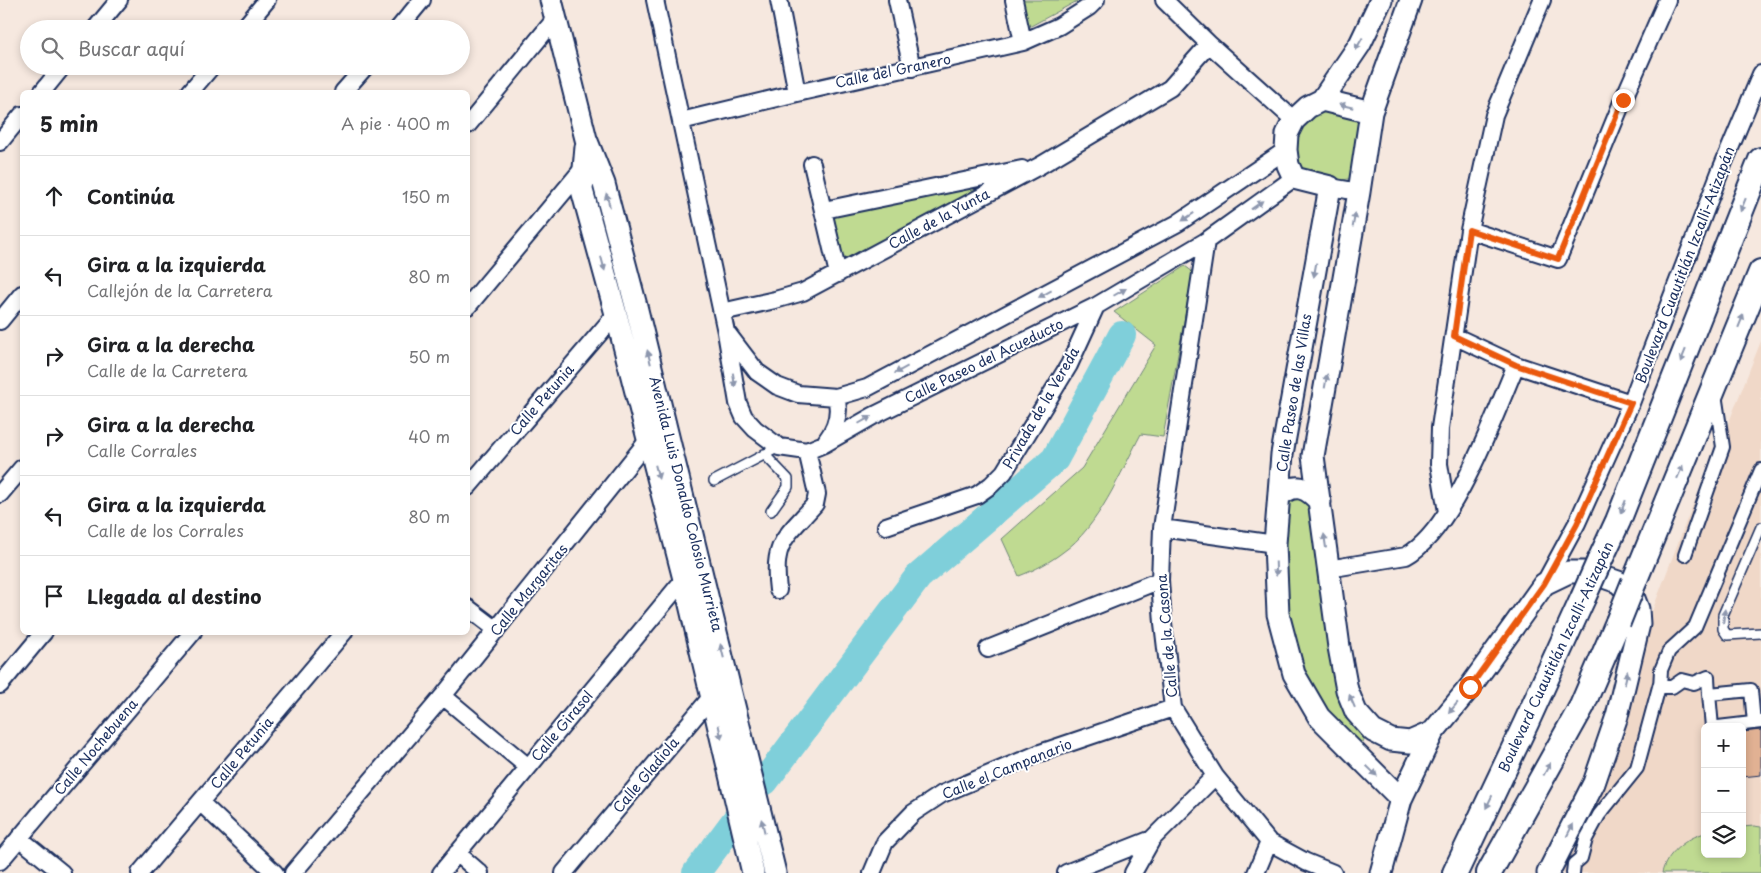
<!DOCTYPE html>
<html lang="es">
<head>
<meta charset="utf-8">
<style>
  body { margin:0; font-family:"Playpen Sans",sans-serif; background:#f2f2f2; color:#202124 }
  .controls { position:absolute; right:15px; bottom:15px; display:grid; overflow:hidden; border-radius:8px; box-shadow:0 2px 8px #0003 }
  .controls button { width:45px; height:45px; display:grid; place-items:center; padding:0; border:0; border-bottom:1px solid #e0e0e0; background:#fff; color:#202124; font:25px sans-serif }
  .stop { position:absolute; width:15px; height:15px; margin:-11px; border:4px solid #ea580c; border-radius:50%; background:#fff }
  .stop.end { background:#ea580c; border-color:#fff; box-shadow:0 1px 5px #0008 }
  .list { margin:0; padding:0; list-style:none }
  h2 { display:flex; justify-content:space-between; align-items:center; height:65px; margin:0; padding:0 20px; font-size:21px }
  h2 small { font-size:16px; font-weight:400; color:#757577 }
  .list li { display:grid; grid-template-columns:32px 1fr auto; gap:15px; align-items:center; box-sizing:border-box; height:80px; padding:0 20px; border-top:1px solid #e0e0e0 }
  .list b { display:block; font-size:19px; white-space:nowrap }
  .list p { margin:0; font-size:16px; white-space:nowrap; color:#757577 }
  .list em { font-size:16px; font-style:normal; color:#757577 }
  .icon { flex:none; width:28px; height:28px; fill:none; stroke:currentColor; stroke-width:2; stroke-linecap:round; stroke-linejoin:round }
  .map { position:relative; flex:none; width:1761px; height:873px; overflow:hidden }
  .search { position:absolute; background:#fff; box-shadow:0 2px 8px #0003; left:20px; top:20px; width:450px; height:55px; display:flex; align-items:center; gap:12px; box-sizing:border-box; padding:0 18px; border-radius:28px; color:#757577; font-size:19px }
  .panel { position:absolute; background:#fff; box-shadow:0 2px 8px #0003; left:20px; top:90px; width:450px; height:545px; border-radius:8px }
  .map>svg:first-child { display:block }
  .built { fill:#f0d8c8; fill-rule:evenodd }
  .green { fill:#bfda91; stroke:#6d8478 }
  .lines { fill:none; stroke-linecap:round; stroke-linejoin:round }
  .river { stroke:#7fcfda; stroke-width:28 }
  .building { fill:#e1b193; stroke:#1b2f5e }
  .service-casing { stroke:#1b2f5e; stroke-width:12 }
  .pedestrian-casing { stroke:#1b2f5e; stroke-width:16 }
  .minor-casing { stroke:#1b2f5e; stroke-width:20 }
  .tertiary-casing { stroke:#1b2f5e; stroke-width:25 }
  .secondary-casing { stroke:#1b2f5e; stroke-width:28 }
  .service { stroke:#fff; stroke-width:9 }
  .pedestrian { stroke:#fff; stroke-width:12 }
  .minor { stroke:#fff; stroke-width:16 }
  .tertiary { stroke:#fff; stroke-width:21 }
  .secondary { stroke:#fff; stroke-width:24 }
  .secondary-bridge-casing { stroke:#1b2f5e; stroke-width:28; stroke-linecap:butt }
  .secondary-bridge { stroke:#fff; stroke-width:24 }
  .oneway { fill:#8d97ae }
  .route { stroke:#ea580c; stroke-width:6 }
  .labels { text-anchor:middle; stroke-width:4; stroke-linejoin:round; paint-order:stroke }
  .street-label { font-size:14px; fill:#1b2f5e; stroke:#fff }
</style>
</head>
<body>
<div class="map">
<svg width="1761" height="873" viewBox="0 0 1761 873">
  <rect width="100%" height="100%" fill="#f6e8df"/>
  <filter id="ink" filterUnits="userSpaceOnUse"><feTurbulence type="fractalNoise" baseFrequency=".02" numOctaves="2"/><feDisplacementMap in="SourceGraphic" scale="10" xChannelSelector="R" yChannelSelector="G"/><feConvolveMatrix kernelMatrix="1 2 1 2 8 2 1 2 1" color-interpolation-filters="sRGB"/></filter>
  <g filter="url(#ink)">
    <path class="built" d="M1761,341V873H1553L1687,519L1727,427ZM1705,727H1742V854H1705Z"/>
    <path class="green" d="M1023,0H1079L1029,27Z
      M1320,107L1367,123L1359,175C1335,186 1321,179 1298,169L1297,132Z
      M1020,172L840,268L828,212Z
      M1185,266L1193,272L1163,437L1141,434C1121,472 1098,528 1063,552C1050,562 1035,570 1019,576L1002,539L1082,468L1156,345L1114,312Z
      M1286,498H1308L1340,685L1368,732L1364,741L1354,746L1298,673L1281,605Z
      M1754,826L1761,827V873H1662C1666,854 1686,838 1705,833V854H1742V827Z"/>
    <g class="lines">
      <path class="river" d="M765,781L918,577L1055,459L1122,335
        M696,873L746,806"/>
    </g>
    <path class="building" d="M1761,730V775L1742,777V732Z"/>
    <g class="lines">
      <g class="service-casing">
        <path id="service" d="M764,454L788,479V487L771,511
          M714,481L779,447
          M1761,527L1723,615V629L1727,635L1761,633"/>
      </g>
      <g class="pedestrian-casing">
        <path id="pedestrian" d="M1685,555L1723,447L1715,394
          M1709,694L1708,677L1694,683L1682,680L1672,687H1660L1661,670L1669,651L1695,627L1761,470
          M1712,727L1709,694L1751,690L1754,723
          M1718,727L1761,722
          M1573,873L1574,864L1581,858L1586,839L1599,815L1637,768L1660,683"/>
      </g>
      <g class="minor-casing">
        <path id="minor" d="M655,0L726,332L738,403L744,417L755,429L779,447L807,451L824,444L873,416L1096,306L1206,241L1294,178
          M779,0L797,93
          M897,0L912,68
          M1014,0L1023,42
          M1164,0L1209,44L1294,120
          M95,29L119,0
          M243,29L267,0
          M398,29L422,0
          M42,92L63,66
          M190,92L212,66
          M343,92L366,66
          M681,121L797,93L1023,42L1059,26L1089,7L1096,0
          M468,125L555,19
          M0,142L22,115
          M812,164L838,274
          M1330,187L1359,192
          M824,210L1022,169
          M1469,230L1558,259L1623,100L1667,0
          M1206,241L1162,528L1160,580L1163,623L1173,708L1215,776L1269,842L1306,862L1333,873
          M468,306L586,165
          M722,312L775,300L803,292L1041,165L1170,88L1209,44
          M0,321L22,294
          M728,334L757,372L777,386L798,394L836,397L867,388L1178,223L1286,150
          M1454,336L1516,365L1631,403
          M826,441C836,428 841,414 836,397
          M468,487L616,314
          M0,494L22,468
          M1447,512L1439,464L1440,428L1469,230L1494,115L1542,0
          M886,526L977,495L991,485L1004,472L1069,365L1096,306
          M1162,528L1275,544
          M1328,569L1406,556C1454,530 1494,416 1516,365
          M1544,584L1577,523L1631,403L1720,172L1761,74
          M778,590C772,542 785,538 815,504L817,494L807,451
          M468,608L497,630
          M988,649L1160,580
          M0,685L44,632
          M443,696L528,767
          M200,802L275,873
          M19,838L62,873
          M457,853L480,873
          M0,861L193,632
          M140,873L344,632
          M293,873L443,696L653,434
          M441,873L684,579
          M564,873L717,690
          M872,873L885,842L913,813L942,794L1040,753L1173,708
          M1066,873L1152,839
          M1133,873L1152,839L1215,776
          M1256,873L1269,842"/>
      </g>
      <g class="tertiary-casing">
        <path id="tertiary" d="M551,0L586,139L604,184L636,306L775,873
          M1381,0L1360,44L1322,100L1308,107L1294,120L1287,134L1286,150L1288,165L1294,178L1330,187L1282,454L1275,544L1278,614L1294,674L1319,717L1401,799
          M1411,0L1371,112L1359,192L1313,456L1339,647L1347,690L1356,712L1373,731L1391,740L1410,742L1433,732
          M1322,100L1371,112
          M586,147L582,190L616,314L684,579L753,873
          M1279,496C1295,482 1307,487 1320,502
          M1381,873L1401,799L1433,732L1470,687L1544,584L1569,572H1589L1618,582L1633,596L1638,609L1639,624L1617,716L1594,783L1548,873"/>
      </g>
      <g class="secondary-casing">
        <path id="secondary" d="M1599,562L1618,521L1761,160
          M1634,582L1761,272
          M1455,873L1526,723L1583,598
          M1489,873L1582,706L1618,622"/>
      </g>
      <use href="#service" class="service"/>
      <use href="#pedestrian" class="pedestrian"/>
      <use href="#minor" class="minor"/>
      <use href="#tertiary" class="tertiary"/>
      <use href="#secondary" class="secondary"/>
      <g class="secondary-bridge-casing">
        <path id="secondary-bridge" d="M1583,598L1599,562
          M1618,622L1634,582"/>
      </g>
      <use href="#secondary-bridge" class="secondary-bridge"/>
    </g>
    <defs><path id="oneway-solid" d="M-6-.8H1V-3.2L6.5 0L1 3.2V.8H-6Z" transform="scale(1.25)"/></defs>
    <g class="oneway">
      <use href="#oneway-solid" transform="translate(1359 44) rotate(119)"/>
      <use href="#oneway-solid" transform="translate(1346 106) rotate(-166)"/>
      <use href="#oneway-solid" transform="translate(608 200) rotate(-105)"/>
      <use href="#oneway-solid" transform="translate(1257 205) rotate(-36)"/>
      <use href="#oneway-solid" transform="translate(1743 205) rotate(112)"/>
      <use href="#oneway-solid" transform="translate(1188 217) rotate(146)"/>
      <use href="#oneway-solid" transform="translate(1354 220) rotate(-80)"/>
      <use href="#oneway-solid" transform="translate(603 264) rotate(75)"/>
      <use href="#oneway-solid" transform="translate(1315 270) rotate(100)"/>
      <use href="#oneway-solid" transform="translate(1120 292) rotate(-30)"/>
      <use href="#oneway-solid" transform="translate(1045 294) rotate(152)"/>
      <use href="#oneway-solid" transform="translate(1741 321) rotate(-68)"/>
      <use href="#oneway-solid" transform="translate(1683 356) rotate(112)"/>
      <use href="#oneway-solid" transform="translate(649 357) rotate(-104)"/>
      <use href="#oneway-solid" transform="translate(901 370) rotate(152)"/>
      <use href="#oneway-solid" transform="translate(734 380) rotate(81)"/>
      <use href="#oneway-solid" transform="translate(1326 381) rotate(-80)"/>
      <use href="#oneway-solid" transform="translate(865 420) rotate(-30)"/>
      <use href="#oneway-solid" transform="translate(657 472) rotate(76)"/>
      <use href="#oneway-solid" transform="translate(1680 472) rotate(-67)"/>
      <use href="#oneway-solid" transform="translate(1623 507) rotate(112)"/>
      <use href="#oneway-solid" transform="translate(1325 541) rotate(-98)"/>
      <use href="#oneway-solid" transform="translate(1276 569) rotate(88)"/>
      <use href="#oneway-solid" transform="translate(1724 616) rotate(-83)"/>
      <use href="#oneway-solid" transform="translate(722 651) rotate(-104)"/>
      <use href="#oneway-solid" transform="translate(1626 678) rotate(-77)"/>
      <use href="#oneway-solid" transform="translate(1352 701) rotate(-113)"/>
      <use href="#oneway-solid" transform="translate(1453 708) rotate(130)"/>
      <use href="#oneway-solid" transform="translate(720 732) rotate(78)"/>
      <use href="#oneway-solid" transform="translate(1547 769) rotate(-61)"/>
      <use href="#oneway-solid" transform="translate(1372 771) rotate(44)"/>
      <use href="#oneway-solid" transform="translate(1489 802) rotate(116)"/>
      <use href="#oneway-solid" transform="translate(763 826) rotate(-104)"/>
      <use href="#oneway-solid" transform="translate(1570 830) rotate(-63)"/>
    </g>
  </g>
  <g class="lines" filter="url(#ink)">
    <path class="route" d="M1470,687L1544,584L1577,524L1631,403L1516,365L1454,336L1469,230L1558,259L1623,100"/>
  </g>
  <g class="labels">
    <g class="street-label">
      <text transform="translate(893 71) rotate(-12)" y="5">Calle del Granero</text>
      <text transform="translate(939 219) rotate(-28)" y="5">Calle de la Yunta</text>
      <text transform="translate(1685 265) rotate(-69)" y="5">Boulevard Cuautitlán Izcalli-Atizapán</text>
      <text transform="translate(984 361) rotate(-26)" y="5">Calle Paseo del Acueducto</text>
      <text transform="translate(1294 393) rotate(-81)" y="5">Calle Paseo de las Villas</text>
      <text transform="translate(542 400) rotate(-49)" y="5">Calle Petunia</text>
      <text transform="translate(1041 408) rotate(-60)" y="5">Privada de la Vereda</text>
      <text transform="translate(686 504) rotate(76)" y="5">Avenida Luis Donaldo Colosio Murrieta</text>
      <text transform="translate(529 590) rotate(-51)" y="5">Calle Margaritas</text>
      <text transform="translate(1167 636) rotate(-95)" y="5">Calle de la Casona</text>
      <text transform="translate(1556 657) rotate(-65)" y="5">Boulevard Cuautitlán Izcalli-Atizapán</text>
      <text transform="translate(562 726) rotate(-50)" y="5">Calle Girasol</text>
      <text transform="translate(96 747) rotate(-50)" y="5">Calle Nochebuena</text>
      <text transform="translate(242 753) rotate(-50)" y="5">Calle Petunia</text>
      <text transform="translate(1007 769) rotate(-22)" y="5">Calle el Campanario</text>
      <text transform="translate(646 775) rotate(-50)" y="5">Calle Gladiola</text>
    </g>
  </g>
</svg>
<div class="controls">
<button>+</button>
<button>−</button>
<button><svg class="icon" aria-label="layers" viewBox="0 0 24 24"><path d="M12 4l9 5-9 5-9-5zM3 14l9 5 9-5"/></svg></button>
</div>
<div class="stop" style="left:1470px;top:687px"></div>
<div class="stop end" style="left:1623px;top:100px"></div>
<div class="search"><svg class="icon" aria-label="search" viewBox="0 0 24 24"><circle cx="10" cy="10" r="6"/><path d="M15 15l6 6"/></svg>Buscar aquí</div>
<section class="panel">
<h2>5 min<small>A pie · 400 m</small></h2>
<ul class="list">
<li><svg class="icon" aria-label="ahead" viewBox="0 0 24 24"><path d="M12 20V5M6 11l6-6 6 6"/></svg><div><b>Continúa</b></div><em>150 m</em></li>
<li><svg class="icon" aria-label="left" viewBox="0 0 24 24"><path d="M17 20v-9H6M10 6l-5 5 5 5"/></svg><div><b>Gira a la izquierda</b><p>Callejón de la Carretera</p></div><em>80 m</em></li>
<li><svg class="icon" aria-label="right" viewBox="0 0 24 24"><path d="M7 20v-9h11M14 6l5 5-5 5"/></svg><div><b>Gira a la derecha</b><p>Calle de la Carretera</p></div><em>50 m</em></li>
<li><svg class="icon" aria-label="right" viewBox="0 0 24 24"><path d="M7 20v-9h11M14 6l5 5-5 5"/></svg><div><b>Gira a la derecha</b><p>Calle Corrales</p></div><em>40 m</em></li>
<li><svg class="icon" aria-label="left" viewBox="0 0 24 24"><path d="M17 20v-9H6M10 6l-5 5 5 5"/></svg><div><b>Gira a la izquierda</b><p>Calle de los Corrales</p></div><em>80 m</em></li>
<li><svg class="icon" aria-label="arrive" viewBox="0 0 24 24"><path d="M6 21V4h12l-3 4 3 4H6"/></svg><div><b>Llegada al destino</b></div></li>
</ul>
</section>
</div>
</body>
</html>
